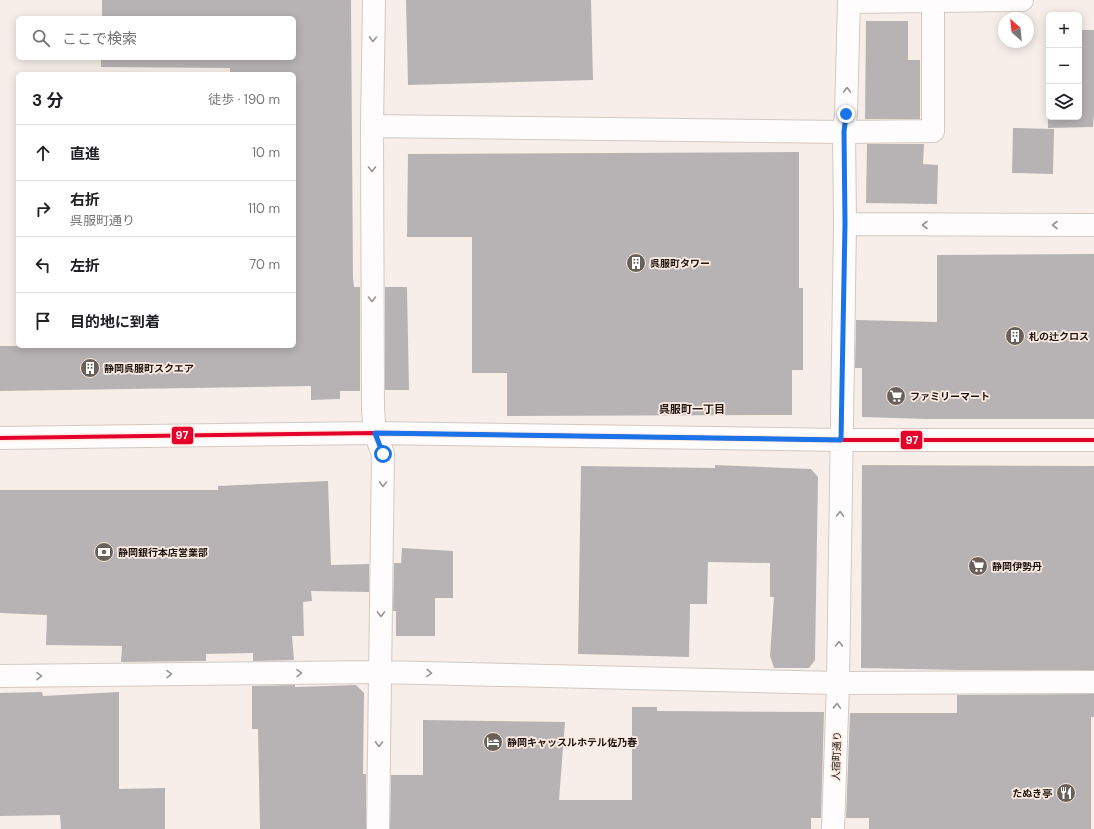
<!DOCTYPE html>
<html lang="ja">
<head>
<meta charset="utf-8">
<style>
  body { margin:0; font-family:"DM Sans","Noto Sans JP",sans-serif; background:#f2f2f2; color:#202124 }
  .controls { position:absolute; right:12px; top:12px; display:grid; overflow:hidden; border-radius:6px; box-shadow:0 2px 10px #0003 }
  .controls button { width:36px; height:36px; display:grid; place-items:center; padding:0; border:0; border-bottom:1px solid #e0e0e0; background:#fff; color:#202124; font:20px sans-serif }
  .compass { position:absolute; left:998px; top:12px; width:36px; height:36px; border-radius:50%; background:#fff; box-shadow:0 2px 10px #0003; rotate:333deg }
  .stop { position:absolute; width:12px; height:12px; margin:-9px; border:3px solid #1a73e8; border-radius:50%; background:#fff }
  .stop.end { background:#1a73e8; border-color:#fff; box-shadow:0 1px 4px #0008 }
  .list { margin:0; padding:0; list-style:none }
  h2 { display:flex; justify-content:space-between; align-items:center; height:52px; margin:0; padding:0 16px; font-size:17px }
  h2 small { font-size:13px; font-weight:400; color:#757577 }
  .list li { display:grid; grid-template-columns:26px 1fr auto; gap:12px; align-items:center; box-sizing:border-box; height:56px; padding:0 16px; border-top:1px solid #e0e0e0 }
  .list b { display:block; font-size:15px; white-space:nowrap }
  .list p { margin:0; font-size:13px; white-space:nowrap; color:#757577 }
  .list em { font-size:13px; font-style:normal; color:#757577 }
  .icon { flex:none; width:22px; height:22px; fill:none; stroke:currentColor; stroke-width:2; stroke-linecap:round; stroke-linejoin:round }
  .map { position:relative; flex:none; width:1094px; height:829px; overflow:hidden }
  .search { position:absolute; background:#fff; box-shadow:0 2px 10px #0003; left:16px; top:16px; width:280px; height:44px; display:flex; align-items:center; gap:10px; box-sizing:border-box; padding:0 14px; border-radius:6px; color:#757577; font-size:15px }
  .panel { position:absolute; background:#fff; box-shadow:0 2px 10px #0003; left:16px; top:72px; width:280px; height:276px; border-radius:6px }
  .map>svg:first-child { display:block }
  .building { fill:#b7b3b5 }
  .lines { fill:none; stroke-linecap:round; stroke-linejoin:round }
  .minor-casing { stroke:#d2c9c4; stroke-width:24 }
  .minor { stroke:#fefcfc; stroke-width:22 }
  .bus-1-casing { stroke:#fdece3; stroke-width:7 }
  .bus-1 { stroke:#e4002b; stroke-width:4 }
  .oneway { stroke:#999491 }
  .route { stroke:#1a73e8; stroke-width:5 }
  .labels { text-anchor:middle; stroke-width:3.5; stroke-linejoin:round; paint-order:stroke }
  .poi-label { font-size:10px; font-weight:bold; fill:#1d140f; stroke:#fdece3; text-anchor:start }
  .street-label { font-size:10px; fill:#1d140f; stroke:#fdece3 }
  .neighbourhood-label { font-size:11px; font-weight:bold; fill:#1d140f; stroke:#fdece3 }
  .line-badge { stroke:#fdece3; stroke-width:1.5 }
  .badge-label { font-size:11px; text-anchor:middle; font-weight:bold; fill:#fff }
</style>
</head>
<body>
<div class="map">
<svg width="1094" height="829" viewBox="0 0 1094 829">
  <rect width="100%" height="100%" fill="#f7eee9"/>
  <path class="building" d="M102,0H351L353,278L354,287H360V391H340V399L311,400V386L0,391V346H294V74H230V68L101,67V58H294V18H102Z
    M406,0H591L593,80L408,85Z
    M866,21H908V60H920V119H865Z
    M1047,30H1049V117H1079V30H1094V114L1093,127L1048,128Z
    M1013,128L1054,129L1053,174L1012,173Z
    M867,144H924L923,164L938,165L937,204L866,203Z
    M799,152V288H803V370H792V415L507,416V373H472V237H407L408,154Z
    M1094,254V419H926L862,417V368H855L856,320L937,322V255Z
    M385,287H407L409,390H385Z
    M715,465L811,469L818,477L815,660L809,668H774L770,656L774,597H770V563L708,562L707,604H690L689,657L578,654L581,466L715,468Z
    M862,465L1094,466V670H958L861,668Z
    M328,481L331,565L369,564V592L311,591L312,601L303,602L304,636H292L294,660L253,661V653L206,654V661L121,662L122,646L46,645L47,615L0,613V490H218V486Z
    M402,548L453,551V598H435V636H396V611H393L394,563H401Z
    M295,685V687L356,685L364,693L363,774H366V829H260L258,729H252V686Z
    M42,692L43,696L119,692V789L165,788V829H61L60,815L0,816V693Z
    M1094,694V717H1091V829H869V818H846L850,713H957V695Z
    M632,707H657V711L824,712L821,818H811V829H390L391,775H423V720L565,722L559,800H632Z"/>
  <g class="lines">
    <g class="minor-casing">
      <path id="minor" d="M374,0L372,126L373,409L375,433L383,454L378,829
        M849,2L1022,0
        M372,126L844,132L933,131V1
        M845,224L1094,225
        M0,438L375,433L841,440H1094
        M0,676L380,672L838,683L1094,682
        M833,829L838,683L845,224L844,132L846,114L849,0"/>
    </g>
    <use href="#minor" class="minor"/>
    <g class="bus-1-casing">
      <path id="bus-1" d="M0,438L375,433L841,440H1094"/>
    </g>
    <use href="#bus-1" class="bus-1"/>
  </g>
  <defs><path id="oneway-chevron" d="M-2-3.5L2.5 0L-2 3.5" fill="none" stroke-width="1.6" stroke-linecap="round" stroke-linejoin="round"/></defs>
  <g class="oneway">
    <use href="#oneway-chevron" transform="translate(373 39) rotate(91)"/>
    <use href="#oneway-chevron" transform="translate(847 90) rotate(-89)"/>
    <use href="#oneway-chevron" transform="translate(372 169) rotate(90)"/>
    <use href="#oneway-chevron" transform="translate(925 225) rotate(-180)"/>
    <use href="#oneway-chevron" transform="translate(1055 225) rotate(-180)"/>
    <use href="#oneway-chevron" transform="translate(372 299) rotate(90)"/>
    <use href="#oneway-chevron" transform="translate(383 484) rotate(91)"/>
    <use href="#oneway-chevron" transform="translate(840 514) rotate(-89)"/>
    <use href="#oneway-chevron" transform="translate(381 614) rotate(91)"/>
    <use href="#oneway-chevron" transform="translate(839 644) rotate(-89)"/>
    <use href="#oneway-chevron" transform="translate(299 673) rotate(-1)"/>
    <use href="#oneway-chevron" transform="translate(429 673) rotate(1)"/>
    <use href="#oneway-chevron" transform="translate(169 674) rotate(-1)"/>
    <use href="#oneway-chevron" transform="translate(39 676) rotate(-1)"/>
    <use href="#oneway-chevron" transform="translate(837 706) rotate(-88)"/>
    <use href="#oneway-chevron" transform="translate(379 744) rotate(91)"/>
  </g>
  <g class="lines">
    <path class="route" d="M383,454L375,433L841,440L845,224L844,132L846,114"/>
  </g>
  <defs>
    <g id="building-disc" transform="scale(1)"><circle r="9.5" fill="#69605b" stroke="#fdece3"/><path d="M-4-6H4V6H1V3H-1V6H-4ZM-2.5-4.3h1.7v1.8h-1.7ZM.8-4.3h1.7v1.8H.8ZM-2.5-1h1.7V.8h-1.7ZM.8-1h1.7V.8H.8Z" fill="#fff"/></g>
    <g id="supermarket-disc" transform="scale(1)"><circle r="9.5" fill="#69605b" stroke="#fdece3"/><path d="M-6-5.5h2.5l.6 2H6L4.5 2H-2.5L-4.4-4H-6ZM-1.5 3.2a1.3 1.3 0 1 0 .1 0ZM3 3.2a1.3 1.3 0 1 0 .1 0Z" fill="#fff"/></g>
    <g id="bank-disc" transform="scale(1)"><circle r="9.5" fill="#69605b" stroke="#fdece3"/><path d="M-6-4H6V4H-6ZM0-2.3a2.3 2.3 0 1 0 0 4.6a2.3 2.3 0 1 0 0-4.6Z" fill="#fff"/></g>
    <g id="hotel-disc" transform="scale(1)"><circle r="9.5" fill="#69605b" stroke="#fdece3"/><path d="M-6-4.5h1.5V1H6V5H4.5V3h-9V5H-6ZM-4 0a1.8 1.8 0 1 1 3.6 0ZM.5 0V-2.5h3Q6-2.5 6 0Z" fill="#fff"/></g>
    <g id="restaurant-disc" transform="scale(1)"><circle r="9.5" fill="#69605b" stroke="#fdece3"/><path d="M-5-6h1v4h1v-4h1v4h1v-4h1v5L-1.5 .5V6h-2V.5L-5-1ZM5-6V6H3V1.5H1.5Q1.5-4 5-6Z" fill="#fff"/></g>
  </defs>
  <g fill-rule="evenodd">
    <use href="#building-disc" x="636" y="263"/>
    <use href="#building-disc" x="1015" y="336"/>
    <use href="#building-disc" x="90" y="368"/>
    <use href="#supermarket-disc" x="896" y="396"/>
    <use href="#bank-disc" x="104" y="552"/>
    <use href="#supermarket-disc" x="978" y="566"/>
    <use href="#hotel-disc" x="493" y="742"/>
    <use href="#restaurant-disc" x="1066" y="793"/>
  </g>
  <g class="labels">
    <g class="poi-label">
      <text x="650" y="267">呉服町タワー</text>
      <text x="1029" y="340">札の辻クロス</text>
      <text x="104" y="372">静岡呉服町スクエア</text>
      <text x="910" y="400">ファミリーマート</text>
      <text x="118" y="556">静岡銀行本店営業部</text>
      <text x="992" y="570">静岡伊勢丹</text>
      <text x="507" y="746">静岡キャッスルホテル佐乃春</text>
      <text x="1052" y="797" text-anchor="end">たぬき亭</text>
    </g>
    <g class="street-label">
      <text transform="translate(836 756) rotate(-88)" y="4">人宿町通り</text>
    </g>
    <g class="neighbourhood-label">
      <text x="692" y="413">呉服町一丁目</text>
    </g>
  </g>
  <g class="line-badge">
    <rect x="171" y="426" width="23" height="19" rx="4" fill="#e4002b"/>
    <rect x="900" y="430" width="23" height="20" rx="4" fill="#e4002b"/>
  </g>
  <g class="badge-label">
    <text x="182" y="439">97</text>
    <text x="912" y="444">97</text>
  </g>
</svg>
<div class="controls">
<button>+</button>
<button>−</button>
<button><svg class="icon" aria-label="layers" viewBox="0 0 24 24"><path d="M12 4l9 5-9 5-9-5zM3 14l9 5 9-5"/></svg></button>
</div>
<svg class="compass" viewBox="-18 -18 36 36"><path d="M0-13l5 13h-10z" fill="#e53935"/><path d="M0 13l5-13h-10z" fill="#757577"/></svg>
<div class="stop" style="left:383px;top:454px"></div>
<div class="stop end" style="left:846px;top:114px"></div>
<div class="search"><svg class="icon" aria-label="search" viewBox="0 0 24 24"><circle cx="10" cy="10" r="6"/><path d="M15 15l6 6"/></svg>ここで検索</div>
<section class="panel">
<h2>3 分<small>徒歩 · 190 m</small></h2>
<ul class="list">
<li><svg class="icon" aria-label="ahead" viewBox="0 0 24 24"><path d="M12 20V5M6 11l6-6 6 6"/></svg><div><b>直進</b></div><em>10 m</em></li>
<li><svg class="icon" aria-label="right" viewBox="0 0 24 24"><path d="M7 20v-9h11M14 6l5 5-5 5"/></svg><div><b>右折</b><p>呉服町通り</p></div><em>110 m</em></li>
<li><svg class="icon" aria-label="left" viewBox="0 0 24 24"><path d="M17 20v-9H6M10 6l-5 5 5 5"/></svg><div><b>左折</b></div><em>70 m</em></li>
<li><svg class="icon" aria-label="arrive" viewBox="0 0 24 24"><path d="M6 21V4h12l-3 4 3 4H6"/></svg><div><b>目的地に到着</b></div></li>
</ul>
</section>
</div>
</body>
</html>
